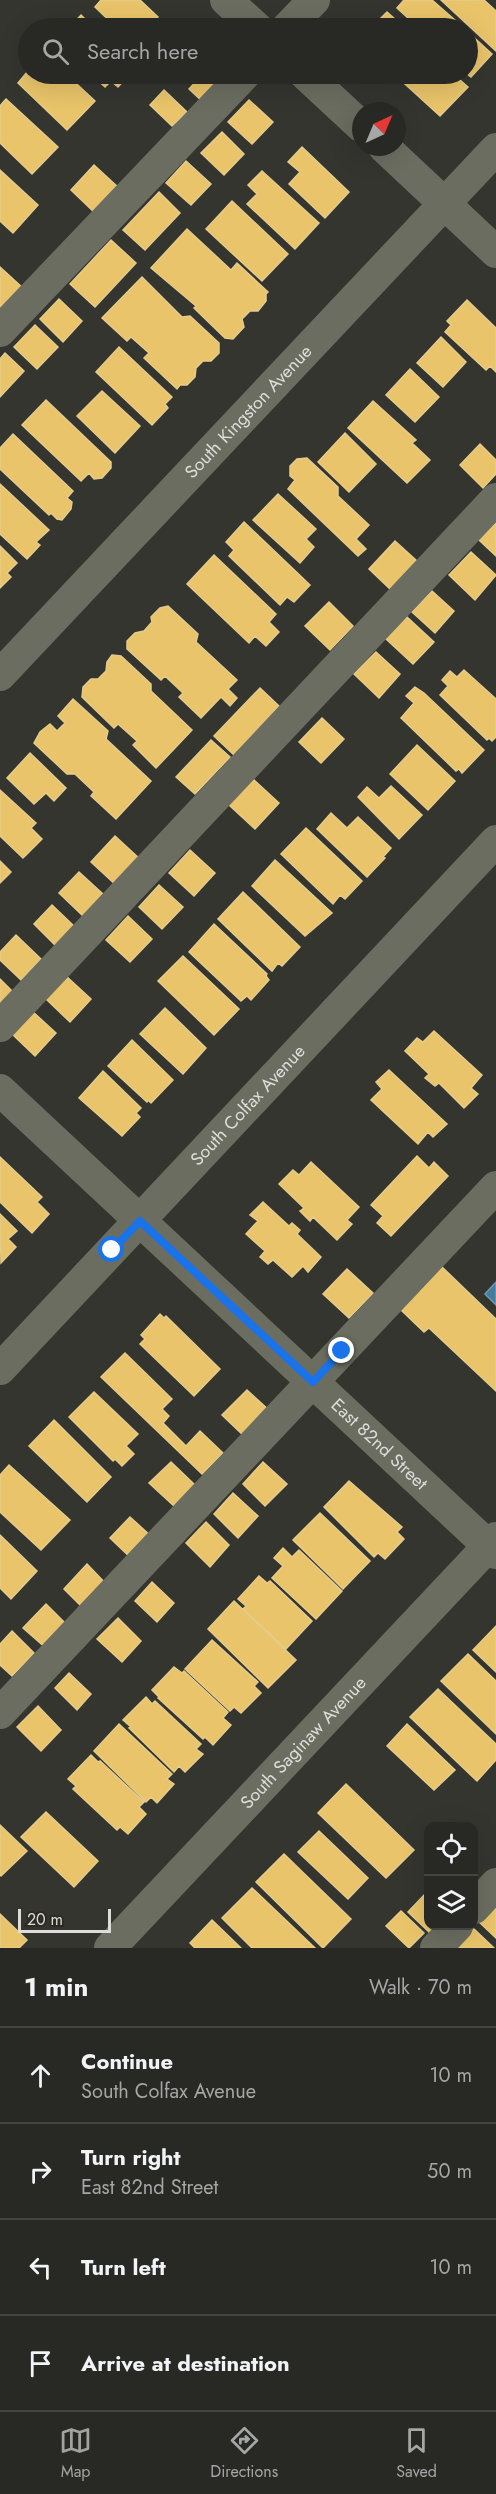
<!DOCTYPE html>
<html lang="en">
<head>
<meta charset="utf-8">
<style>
  body { margin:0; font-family:Jost,sans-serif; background:#343431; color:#f1f3f6 }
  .controls { position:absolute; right:18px; bottom:18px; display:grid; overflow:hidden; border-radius:12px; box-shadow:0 6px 24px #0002 }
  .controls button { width:54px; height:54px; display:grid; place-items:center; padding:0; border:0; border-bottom:2px solid #444441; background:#282824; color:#f1f3f6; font:30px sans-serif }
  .compass { position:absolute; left:352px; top:102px; width:54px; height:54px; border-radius:50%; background:#282824; box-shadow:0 6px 24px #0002; rotate:44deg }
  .scale { position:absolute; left:18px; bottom:15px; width:93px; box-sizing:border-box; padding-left:6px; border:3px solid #ddddd9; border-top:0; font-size:16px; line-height:21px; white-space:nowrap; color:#ddddd9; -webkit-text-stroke:4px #2c2c25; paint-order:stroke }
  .stop { position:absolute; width:18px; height:18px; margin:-14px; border:4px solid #1a73e8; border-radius:50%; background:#fff }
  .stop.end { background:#1a73e8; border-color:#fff; box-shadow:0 2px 6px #0008 }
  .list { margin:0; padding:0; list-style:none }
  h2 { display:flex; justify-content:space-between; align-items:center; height:78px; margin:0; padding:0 24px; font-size:26px }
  h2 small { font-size:20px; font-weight:400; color:#a5a6a6 }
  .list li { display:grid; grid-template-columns:39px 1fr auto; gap:18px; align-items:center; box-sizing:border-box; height:96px; padding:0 24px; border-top:2px solid #444441 }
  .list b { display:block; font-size:22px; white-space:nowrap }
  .list p { margin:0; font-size:20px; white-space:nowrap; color:#a5a6a6 }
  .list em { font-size:20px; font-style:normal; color:#a5a6a6 }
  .icon { flex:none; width:33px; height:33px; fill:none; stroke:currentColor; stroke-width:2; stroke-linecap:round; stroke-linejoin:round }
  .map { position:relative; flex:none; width:496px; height:1948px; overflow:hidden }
  .search { position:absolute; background:#282824; box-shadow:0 6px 24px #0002; left:18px; right:18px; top:18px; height:66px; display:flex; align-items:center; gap:15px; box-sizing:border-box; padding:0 21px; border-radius:33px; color:#a5a6a6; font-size:22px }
  .sheet { height:462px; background:#282824 }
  nav { display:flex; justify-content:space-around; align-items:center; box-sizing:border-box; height:84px; border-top:2px solid #444441; background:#282824; font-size:16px; color:#a5a6a6 }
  nav a { display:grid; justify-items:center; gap:3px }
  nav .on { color:#a2a29e }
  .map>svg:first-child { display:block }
  .homes { fill:#e9c46a; stroke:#e5cc8b; stroke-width:1.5 }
  .public { fill:#457b9d; stroke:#7398af; stroke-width:1.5 }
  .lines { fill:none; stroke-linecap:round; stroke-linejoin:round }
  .minor { stroke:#6c6d61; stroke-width:32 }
  .route { stroke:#1a73e8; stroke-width:8 }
  .labels { text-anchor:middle; stroke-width:6; stroke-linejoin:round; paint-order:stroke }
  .street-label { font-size:18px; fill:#ddddd9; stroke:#2c2c25 }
</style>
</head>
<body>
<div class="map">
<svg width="496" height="1948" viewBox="0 0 496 1948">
  <rect width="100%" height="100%" fill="#353530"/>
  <path class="homes" d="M101,0H140L158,17L150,26L153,28H117L95,7Z
    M404,0H432L464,28H419L397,8Z
    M441,0H484L496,11V51Z
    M387,12L405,28H371Z
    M81,15L86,20L88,19L98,28H69Z
    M468,32L492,54L471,77L467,74Z
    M28,71V74H66L95,101L67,130L18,83Z
    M91,74H130L118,87L111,81L105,87Z
    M203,74H218L225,80L204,103L189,89Z
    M394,74H453L468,87L440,116Z
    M164,90L187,112L172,126L150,105Z
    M6,99L58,147L32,174L0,143V106Z
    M249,100L273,122L252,144L228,122Z
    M222,132L244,154L224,175L201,153Z
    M302,147L349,192L325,218L289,184L300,172L288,162Z
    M186,161L211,184L191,205L166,183Z
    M94,165L120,189L96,214L71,190Z
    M0,170L38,205L13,233L0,221Z
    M262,171L319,223L295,249L247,204L257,194L248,185Z
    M159,192L180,213L145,250L123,230Z
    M232,201L288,254L262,281L206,229Z
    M187,229L231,270L237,263L268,292L266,294V301L258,311H250L242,319L244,327L233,339L225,338L194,308L196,306L151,268Z
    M111,240L136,263L95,307L70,284Z
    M0,267L24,289L0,315Z
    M142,277L182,317L190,316L219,343V353L211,361H203L196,368L195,377L187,385H180L177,389L144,358L149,353L131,337L127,341L102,318Z
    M59,299L82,321L63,342L40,319Z
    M467,300L496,328V372L490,366L486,370L445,332L451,325L447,321Z
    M35,325L58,347L37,369L14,347Z
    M441,337L466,362L443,387L417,363Z
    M119,347L172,397L165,404L168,408L152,425L96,372Z
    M5,353L24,371L0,397V359Z
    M410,369L439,397L415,422L386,395Z
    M102,391L140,426L115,453L77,416Z
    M46,400L111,462V468L102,478L94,479L89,473L81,481L22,425Z
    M373,401L416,440L412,443L430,460L407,483L348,428Z
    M345,433L376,464L349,492L318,462Z
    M13,434L73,491L67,498L72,502L71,509L62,520L57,519L51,513L49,515L0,469V448Z
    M480,444L496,460V474L483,488L460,465Z
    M307,458L338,487V496L369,525L356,539L366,549L358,556L288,489L295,480L290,476V466L297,459Z
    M0,484L49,530L36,542L40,545L27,559L0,534Z
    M278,494L316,529L306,539L314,547L300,563L253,520Z
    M244,522L310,585L294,602L287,597L280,605L229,556L234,550L226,542Z
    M496,523V556L479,540Z
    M395,541L417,561L390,589L369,569Z
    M0,546L17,563L7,573L11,577L0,588Z
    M471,552L496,575L475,600L449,575Z
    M214,555L276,614L269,622L279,632L266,646L255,636L249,643L187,584Z
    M432,591L454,611L435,633L412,612Z
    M329,602L353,626L330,650L305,626Z
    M168,606L198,634L196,642L237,680L228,689L237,698L230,706L221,697L201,718L179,697L183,693L165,676L161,680L127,649V641L135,633L144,631L152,622L151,617L160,608Z
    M407,617L434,642L413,664L386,639Z
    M376,652L400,674L379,698L354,674Z
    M112,655L121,656L151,684V691L192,730L156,768L133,745L137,741L118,724L114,728L82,697L83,687L91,679H98L106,671L107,662Z
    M464,670L496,699V737L492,741L489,738L487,740L440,695L448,686L442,680L450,671L457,677Z
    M415,687L424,693L484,750L462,773L459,769L456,771L401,718L414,703L406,696Z
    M260,688L279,706L234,755L214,736Z
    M73,699L108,731L106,739L151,781L116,819L91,796L94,792L75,774H67L34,743L40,732L50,724L57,731L65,723L58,716Z
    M322,718L344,739L321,763L299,742Z
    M211,740L230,757L195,794L176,777Z
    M417,745L455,781L428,810L390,774Z
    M30,753L66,788L54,801L46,793L34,804L7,778Z
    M253,779L279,803L255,829L229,805Z
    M391,786L422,815L399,839L358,797L367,787L379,798Z
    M0,790L36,823L31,828L42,839L23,858L0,836Z
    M331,813L347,828L358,817L391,848L383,857L385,858L367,877L317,829Z
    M306,828L362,881L345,899L340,895L333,904L281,854Z
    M115,836L141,860L117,886L91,862Z
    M190,850L215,873L194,896L169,873Z
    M275,860L332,913L305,936L252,886Z
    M0,861L11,872L0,883Z
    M79,872L103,894L83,916L59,893Z
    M159,885L183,907L162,929L139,907Z
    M243,892L300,947L282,966L278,963L272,971L218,919Z
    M52,905L76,928L57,947L34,924Z
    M128,916L152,939L130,962L106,940Z
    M214,924L267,974L266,976L269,980L251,1000L247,996L241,1001L189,952Z
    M16,935L41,959L21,980L0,960V952Z
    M183,956L239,1009L214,1035L158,981Z
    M66,976L91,999L70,1022L45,998Z
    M0,979L12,991L0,1004Z
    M165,1008L206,1048L183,1074L140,1034Z
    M32,1011L56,1033L35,1056L11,1033Z
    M434,1031L482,1075L471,1088L478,1094L464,1108L439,1083L435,1086L425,1078L429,1074L405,1051L417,1038L423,1042Z
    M132,1040L173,1080L151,1103L148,1100L147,1102L108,1066Z
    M389,1070L447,1124L433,1137L428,1132L418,1144L371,1100L382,1089L376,1082Z
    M103,1071L141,1108L136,1113L140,1117L122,1136L79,1098Z
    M417,1156L429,1168L434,1162L448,1176L391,1236L377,1223L383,1216L371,1205Z
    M0,1157L42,1197L37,1202L49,1214L32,1233L0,1202Z
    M311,1162L359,1207L347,1220L352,1224L337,1240L313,1217L310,1221L300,1211L304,1208L279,1184L293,1170L299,1175Z
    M263,1202L289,1226L292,1223L300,1230L297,1234L321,1257L308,1272L303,1266L292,1277L273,1260L268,1264L260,1257L265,1251L246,1234L258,1221L250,1215Z
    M0,1214L17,1231L8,1239L16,1247L1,1263Z
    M442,1267L496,1319V1391L429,1328L424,1332L401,1310Z
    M347,1269L373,1293L349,1318L323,1294Z
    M160,1314L164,1318L166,1316L220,1369L194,1396L140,1344L145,1339L141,1335Z
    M125,1353L172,1399L162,1409L169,1416L163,1423L186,1446L200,1431L223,1453L202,1474L101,1377Z
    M247,1390L270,1411L245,1437L222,1415Z
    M94,1392L138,1434L126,1446L134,1454L122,1466L115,1459L113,1461L69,1417Z
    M54,1420L111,1477L87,1502L29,1446Z
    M171,1462L195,1485L174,1506L149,1483Z
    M263,1462L287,1484L265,1506L243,1484Z
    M9,1465L70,1520L41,1550L0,1512V1475Z
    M349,1481L402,1527L397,1532L404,1539L385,1559L378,1553L374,1557L324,1507Z
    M233,1493L258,1516L238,1538L214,1514Z
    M320,1513L370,1561L343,1589L293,1540Z
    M130,1517L153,1538L133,1560L110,1538Z
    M206,1522L229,1545L210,1567L186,1543Z
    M0,1535L37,1571L11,1599L0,1588Z
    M283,1548L292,1557L299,1550L342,1591L316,1619L272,1578L283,1566L274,1558Z
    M87,1564L108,1586L85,1610L64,1589Z
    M259,1576L267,1583L270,1581L312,1621L286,1649L243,1609L246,1606L238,1599Z
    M152,1582L174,1603L157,1622L135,1601Z
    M234,1601L296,1660L268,1688L208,1629Z
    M46,1604L69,1627L47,1649L23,1628Z
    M118,1618L141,1641L122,1662L97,1639Z
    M496,1626V1672L473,1650Z
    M12,1631L34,1653L12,1676L0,1665V1644Z
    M212,1640L258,1682L254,1686L261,1693L241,1713L234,1707L230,1711L185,1669Z
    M468,1654L496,1681V1734L441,1681Z
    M174,1667L182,1673L184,1671L228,1712L223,1718L231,1725L213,1745L205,1737L203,1739L158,1698L159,1697L152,1690Z
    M69,1673L91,1694L77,1710L55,1688Z
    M438,1689L496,1744V1760L477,1781L410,1717Z
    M146,1697L152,1704L155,1701L201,1744L196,1749L203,1754L185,1772L179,1766L174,1772L129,1728L131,1727L123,1720Z
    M38,1706L61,1730L41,1751L17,1727Z
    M119,1724L172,1774L167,1779L174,1784L157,1803L151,1797L146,1802L94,1751Z
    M407,1724L455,1770L434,1790L387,1746Z
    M91,1755L98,1762L100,1761L144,1802L139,1807L146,1814L128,1834L120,1827L117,1830L73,1789L76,1786L68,1779Z
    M346,1784L414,1850L386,1878L318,1813Z
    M46,1812L98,1861L74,1887L21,1837Z
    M0,1825L27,1851L1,1876L0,1875Z
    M319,1831L368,1878L348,1899L298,1852Z
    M284,1854L351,1919L323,1948L256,1882Z
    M252,1888L315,1948H252L222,1918Z
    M426,1893L428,1895V1926H437L430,1933L408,1912Z
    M496,1903V1938L478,1921Z
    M401,1911L424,1933L409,1948L386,1926Z
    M0,1914L27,1940L19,1948H0Z
    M212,1920L241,1948H195L190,1943Z
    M474,1929L494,1948H459L458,1946Z"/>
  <path class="public" d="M496,1282V1305L485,1294Z"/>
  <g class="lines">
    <g class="minor">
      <path d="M226,0L257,28"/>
      <path d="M287,28L314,0"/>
      <path d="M305,74L361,126"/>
      <path d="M384,147L496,252"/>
      <path d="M0,331L245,74"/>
      <path id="s1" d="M0,675L496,149"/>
      <path d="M0,1026L496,499"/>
      <path id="s2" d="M0,1090L496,1553"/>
      <path id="s3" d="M0,1369L496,841"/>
      <path d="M0,1713L496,1187"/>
      <path d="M474,1908L496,1884"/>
      <path id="s4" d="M110,1948L496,1538"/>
      <path d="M436,1948L457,1926"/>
    </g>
  </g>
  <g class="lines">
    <path class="route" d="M112,1250L140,1221L313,1382L342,1351"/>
  </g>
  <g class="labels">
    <g class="street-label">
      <text dy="6" stroke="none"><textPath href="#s1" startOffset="362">South Kingston Avenue</textPath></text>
      <text dy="6" stroke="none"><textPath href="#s3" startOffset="362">South Colfax Avenue</textPath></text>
      <text dy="6" stroke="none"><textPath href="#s2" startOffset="519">East 82nd Street</textPath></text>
      <text dy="6" stroke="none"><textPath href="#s4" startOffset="282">South Saginaw Avenue</textPath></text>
    </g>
  </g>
</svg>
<div class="controls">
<button><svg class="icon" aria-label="locate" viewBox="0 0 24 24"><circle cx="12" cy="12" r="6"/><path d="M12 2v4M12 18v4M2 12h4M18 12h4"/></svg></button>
<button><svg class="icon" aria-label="layers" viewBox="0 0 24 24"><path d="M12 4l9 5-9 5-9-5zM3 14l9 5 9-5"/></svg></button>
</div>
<svg class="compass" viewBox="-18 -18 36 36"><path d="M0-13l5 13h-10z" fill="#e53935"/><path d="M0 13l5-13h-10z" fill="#a5a6a6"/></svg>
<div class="scale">20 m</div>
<div class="stop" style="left:112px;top:1250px"></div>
<div class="stop end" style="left:342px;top:1351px"></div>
<div class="search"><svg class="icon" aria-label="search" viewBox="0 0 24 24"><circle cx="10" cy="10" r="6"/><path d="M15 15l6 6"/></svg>Search here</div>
</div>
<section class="sheet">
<h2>1 min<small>Walk · 70 m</small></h2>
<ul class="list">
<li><svg class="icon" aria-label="ahead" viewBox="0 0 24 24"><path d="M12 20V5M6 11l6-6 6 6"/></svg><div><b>Continue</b><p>South Colfax Avenue</p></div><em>10 m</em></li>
<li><svg class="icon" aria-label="right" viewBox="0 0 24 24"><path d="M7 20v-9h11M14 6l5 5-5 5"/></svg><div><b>Turn right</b><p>East 82nd Street</p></div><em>50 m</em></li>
<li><svg class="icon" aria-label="left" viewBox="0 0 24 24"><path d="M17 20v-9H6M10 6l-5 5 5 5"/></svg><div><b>Turn left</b></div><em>10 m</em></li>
<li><svg class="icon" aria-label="arrive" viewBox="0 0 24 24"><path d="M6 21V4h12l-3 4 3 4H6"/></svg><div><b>Arrive at destination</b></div></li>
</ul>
</section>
<nav>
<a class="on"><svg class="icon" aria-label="map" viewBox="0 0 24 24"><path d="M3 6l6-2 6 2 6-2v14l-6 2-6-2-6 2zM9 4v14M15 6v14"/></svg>Map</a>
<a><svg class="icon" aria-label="directions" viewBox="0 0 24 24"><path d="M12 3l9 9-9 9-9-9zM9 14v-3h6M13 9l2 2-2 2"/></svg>Directions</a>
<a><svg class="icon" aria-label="saved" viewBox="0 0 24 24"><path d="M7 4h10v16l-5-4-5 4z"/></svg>Saved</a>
</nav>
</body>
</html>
